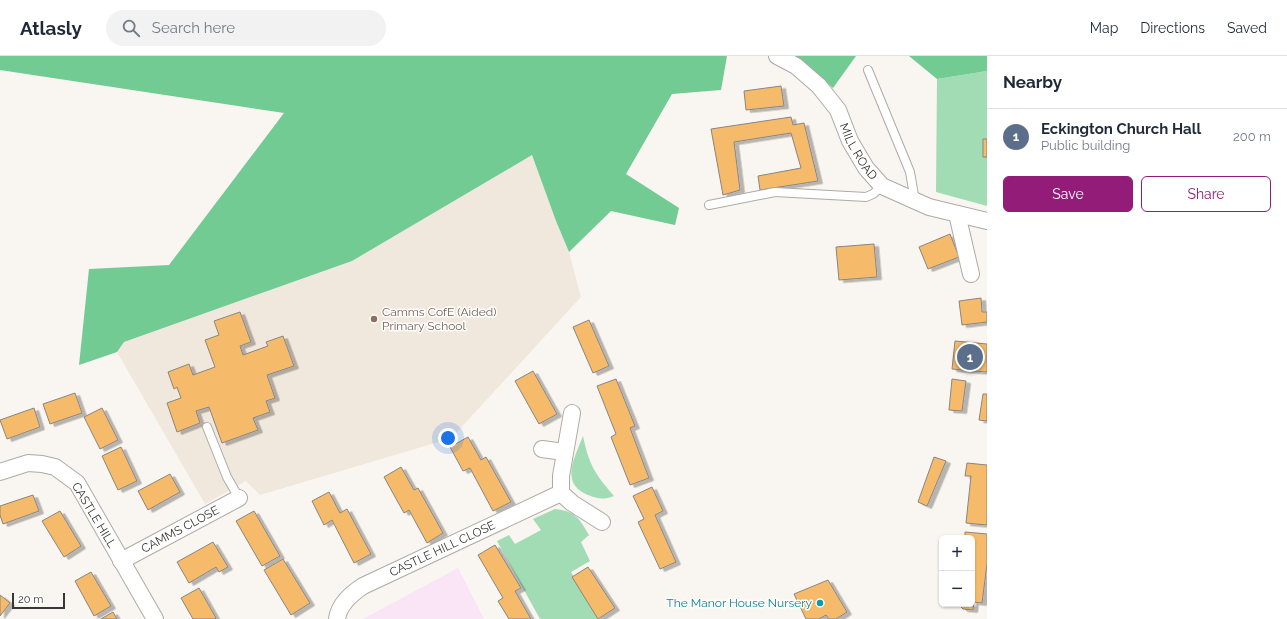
<!DOCTYPE html>
<html lang="en">
<head>
<meta charset="utf-8">
<style>
  body { margin:0; font-family:Raleway,sans-serif; background:#f2f2f3; color:#1f2937 }
  .controls { position:absolute; right:12px; bottom:12px; display:grid; overflow:hidden; border-radius:6px; box-shadow:0 1px 3px #0004 }
  .controls button { width:36px; height:36px; display:grid; place-items:center; padding:0; border:0; border-bottom:1px solid #e0e1e3; background:#fff; color:#1f2937; font:20px sans-serif }
  .scale { position:absolute; left:12px; bottom:10px; width:53px; box-sizing:border-box; padding-left:4px; border:2px solid #393735; border-top:0; font-size:11px; line-height:14px; white-space:nowrap; color:#393735; -webkit-text-stroke:3px #fff; paint-order:stroke }
  .you { position:absolute; left:448px; top:382px; width:14px; height:14px; margin:-10px; border:3px solid #fff; border-radius:50%; background:#1a73e8; box-shadow:0 0 0 6px #1a73e833 }
  .badge { display:grid; place-items:center; width:26px; height:26px; border-radius:50%; background:#941c79; color:#fff; font-size:13px; font-weight:700 }
  .pin { position:absolute; translate:-50% -50%; border:2px solid #fff; box-shadow:0 1px 4px #0006 }
  .list { margin:0; padding:0; list-style:none }
  h2 { display:flex; justify-content:space-between; align-items:center; height:52px; margin:0; padding:0 16px; font-size:17px }
  h2 small { font-size:13px; font-weight:400; color:#747a83 }
  .list li { display:grid; grid-template-columns:26px 1fr auto; gap:12px; align-items:center; box-sizing:border-box; height:56px; padding:0 16px; border-top:1px solid #e0e1e3 }
  .list b { display:block; font-size:15px; white-space:nowrap }
  .list p { margin:0; font-size:13px; white-space:nowrap; color:#747a83 }
  .list em { font-size:13px; font-style:normal; color:#747a83 }
  .actions { display:flex; gap:8px; padding:12px 16px }
  .actions a { flex:1; padding:9px 0; border:1px solid #941c79; border-radius:6px; text-align:center; font-size:14px; color:#941c79 }
  .actions .main { background:#941c79; color:#fff }
  .icon { flex:none; width:22px; height:22px; fill:none; stroke:currentColor; stroke-width:2; stroke-linecap:round; stroke-linejoin:round }
  .map { position:relative; flex:none; width:987px; height:563px; overflow:hidden }
  header { display:flex; align-items:center; gap:24px; box-sizing:border-box; height:56px; padding:0 20px; background:#fff; border-bottom:1px solid #e0e1e3 }
  header strong { font-size:19px }
  nav { display:flex; gap:22px; margin-inline-start:auto; font-size:14px }
  .search { width:280px; height:36px; background:#f2f2f3; display:flex; align-items:center; gap:10px; box-sizing:border-box; padding:0 14px; border-radius:22px; color:#747a83; font-size:15px }
  main { display:flex }
  aside { flex:1; background:#fff }
  .map>svg:first-child { display:block }
  .built { fill:#f1e8dd }
  .industrial { fill:#f9e5f5 }
  .green { fill:#a1dcb4 }
  .forest { fill:#71cb93 }
  .building { fill:#f6bb6a; stroke:#898580; filter:url(#shadow) }
  .lines { fill:none; stroke-linecap:round; stroke-linejoin:round }
  .lane-casing { stroke:#aeaaa5; stroke-width:10 }
  .street-casing { stroke:#aeaaa5; stroke-width:18 }
  .lane { stroke:#fff; stroke-width:8 }
  .street { stroke:#fff; stroke-width:16 }
  .education-dot { fill:#8d6e63; stroke:#fff; stroke-width:1.5 }
  .culture-dot { fill:#0f9aa8; stroke:#fff; stroke-width:1.5 }
  .labels { text-anchor:middle; stroke-width:3; stroke-linejoin:round; paint-order:stroke }
  .street-label { font-size:12px; fill:#393735; stroke:#fff }
  .education-label { font-size:12px; fill:#785e54; stroke:#fff; text-anchor:start }
  .culture-label { font-size:12px; fill:#0d838f; stroke:#fff; text-anchor:end }
</style>
</head>
<body>
<header>
<strong>Atlasly</strong>
<div class="search"><svg class="icon" aria-label="search" viewBox="0 0 24 24"><circle cx="10" cy="10" r="6"/><path d="M15 15l6 6"/></svg>Search here</div>
<nav><a>Map</a><a>Directions</a><a>Saved</a></nav>
</header>
<main>
<div class="map">
<svg width="987" height="563" viewBox="0 0 987 563">
  <defs>
    <filter id="shadow"><feDropShadow dx="4.5" dy="2.5" stdDeviation="0" flood-color="#0004"/></filter>
  </defs>
  <rect width="100%" height="100%" fill="#f9f5f0"/>
  <path class="built" d="M532,99L556,165L569,196L581,241L457,376L442,385L260,439L246,425L205,448L117,296L124,286L352,205Z"/>
  <path class="industrial" d="M458,512L484,563H363Z"/>
  <path class="green" d="M987,15V150L936,136L937,23Z
    M583,380C589,409 595,418 614,440C603,444 598,443 588,439C559,427 575,401 583,380Z
    M555,453C575,455 579,462 589,479L581,486L590,505L571,516L599,563H540L497,485L509,479L515,488L541,474L533,463Z"/>
  <path class="forest" d="M0,0H727L721,34L672,38L626,118L679,152L675,169L611,155L569,196L556,165L532,99L352,205L124,286L117,296L79,309L89,213L169,209L284,57L0,14Z
    M796,0H856L833,32Z
    M909,0H987V15L937,23Z"/>
  <path class="building" d="M781,30L784,50L746,54L744,35Z
    M791,61L793,69L804,67L818,125L760,134L758,120L801,112L791,77L734,86L740,134L723,139L711,73Z
    M983,83H987V101H983Z
    M950,178L959,201L928,213L919,191Z
    M874,188L877,221L839,224L836,191Z
    M981,242L982,256H987V266L962,269L959,245Z
    M240,256L251,286L240,290L243,299L268,290L266,286L283,280L294,310L267,319L275,342L266,345L270,356L253,362L258,374L222,387L209,351L196,355L200,367L177,376L167,347L181,342L177,331L174,333L168,316L189,308L193,319L215,311L205,284L219,279L214,265Z
    M589,264L609,310L593,317L573,271Z
    M955,285L987,288V316L952,313Z
    M533,315L557,358L539,368L515,325Z
    M616,323L635,370L630,372L649,422L630,429L611,381L616,378L597,330Z
    M952,323L966,325L962,355L949,354Z
    M75,337L82,357L50,368L43,348Z
    M983,338H987V365L979,364Z
    M34,352L40,371L7,383L0,364Z
    M102,352L118,384L100,393L84,361Z
    M468,381L481,404L486,401L511,446L493,455L470,412L463,415L450,391Z
    M121,391L137,425L118,434L102,400Z
    M934,401L946,405L927,450L918,446Z
    M967,407L987,409V469L966,467L971,420H965Z
    M401,411L414,434L418,432L443,477L427,487L409,454L404,457L384,421Z
    M170,418L180,436L148,454L138,435Z
    M652,431L663,455L655,459L676,506L660,513L638,466L644,463L633,440Z
    M329,436L340,457L347,453L371,498L354,507L332,464L324,469L312,445Z
    M33,439L39,455L3,468L0,459V450Z
    M60,455L81,490L64,501L42,465Z
    M254,455L280,500L262,510L236,465Z
    M965,476L987,478V508L982,547L974,546L973,554L963,553L958,548H972V482H965Z
    M213,486L228,511L219,516L216,511L189,527L177,506Z
    M495,489L521,532L515,535L531,563H509L498,545L503,542L478,499Z
    M283,503L310,547L291,559L264,514Z
    M588,511L615,552L598,563L572,521Z
    M91,516L111,550L94,560L75,525Z
    M828,524L847,556L836,563H829L826,559L819,563H806L794,538Z
    M199,532L216,562L215,563H193L181,542Z
    M0,539L10,547L0,560Z
    M113,556L117,563H101Z"/>
  <g class="lines">
    <g class="lane-casing">
      <path id="lane" d="M868,14L910,116L915,145
        M709,149L775,136L866,141L873,138L882,130
        M207,371L227,421L239,442"/>
    </g>
    <g class="street-casing">
      <g id="street">
        <path id="s1" d="M777,0L796,10L819,30L838,54L850,85L866,112L882,130L929,151L987,165"/>
        <path d="M957,158L971,218"/>
        <path d="M572,357L561,420V437L572,447L602,466"/>
        <path d="M542,393L564,396"/>
        <path d="M0,416L28,407L42,408L55,411L77,427L155,563"/>
        <path id="s2" d="M121,505L239,442"/>
        <path id="s3" d="M337,563C339,548 351,538 363,530L561,437"/>
      </g>
    </g>
    <use href="#lane" class="lane"/>
    <use href="#street" class="street"/>
  </g>
  <circle class="education-dot" cx="374" cy="263" r="4"/>
  <circle class="culture-dot" cx="820" cy="547" r="4"/>
  <g class="labels">
    <g class="street-label">
      <text dy="4" stroke="none"><textPath href="#s1" startOffset="129">MILL ROAD</textPath></text>
      <text transform="translate(94 459) rotate(59)" y="4">CASTLE HILL</text>
      <text dy="4" stroke="none"><textPath href="#s2" startOffset="67">CAMMS CLOSE</textPath></text>
      <text dy="4" stroke="none"><textPath href="#s3" startOffset="131">CASTLE HILL CLOSE</textPath></text>
    </g>
    <g class="education-label">
      <text x="382" y="260">Camms CofE (Aided)<tspan x="382" dy="14">Primary School</tspan></text>
    </g>
    <g class="culture-label">
      <text x="812" y="551">The Manor House Nursery</text>
    </g>
  </g>
</svg>
<div class="controls">
<button>+</button>
<button>−</button>
</div>
<div class="scale">20 m</div>
<div class="you"></div>
<div class="pin badge" style="left:970px;top:301px;background:#5c6f8a">1</div>
</div>
<aside>
<h2>Nearby<small></small></h2>
<ul class="list">
<li><span class="badge" style="background:#5c6f8a">1</span><div><b>Eckington Church Hall</b><p>Public building</p></div><em>200 m</em></li>
</ul>
<div class="actions"><a class="main">Save</a><a>Share</a></div>
</aside>
</main>
</body>
</html>
